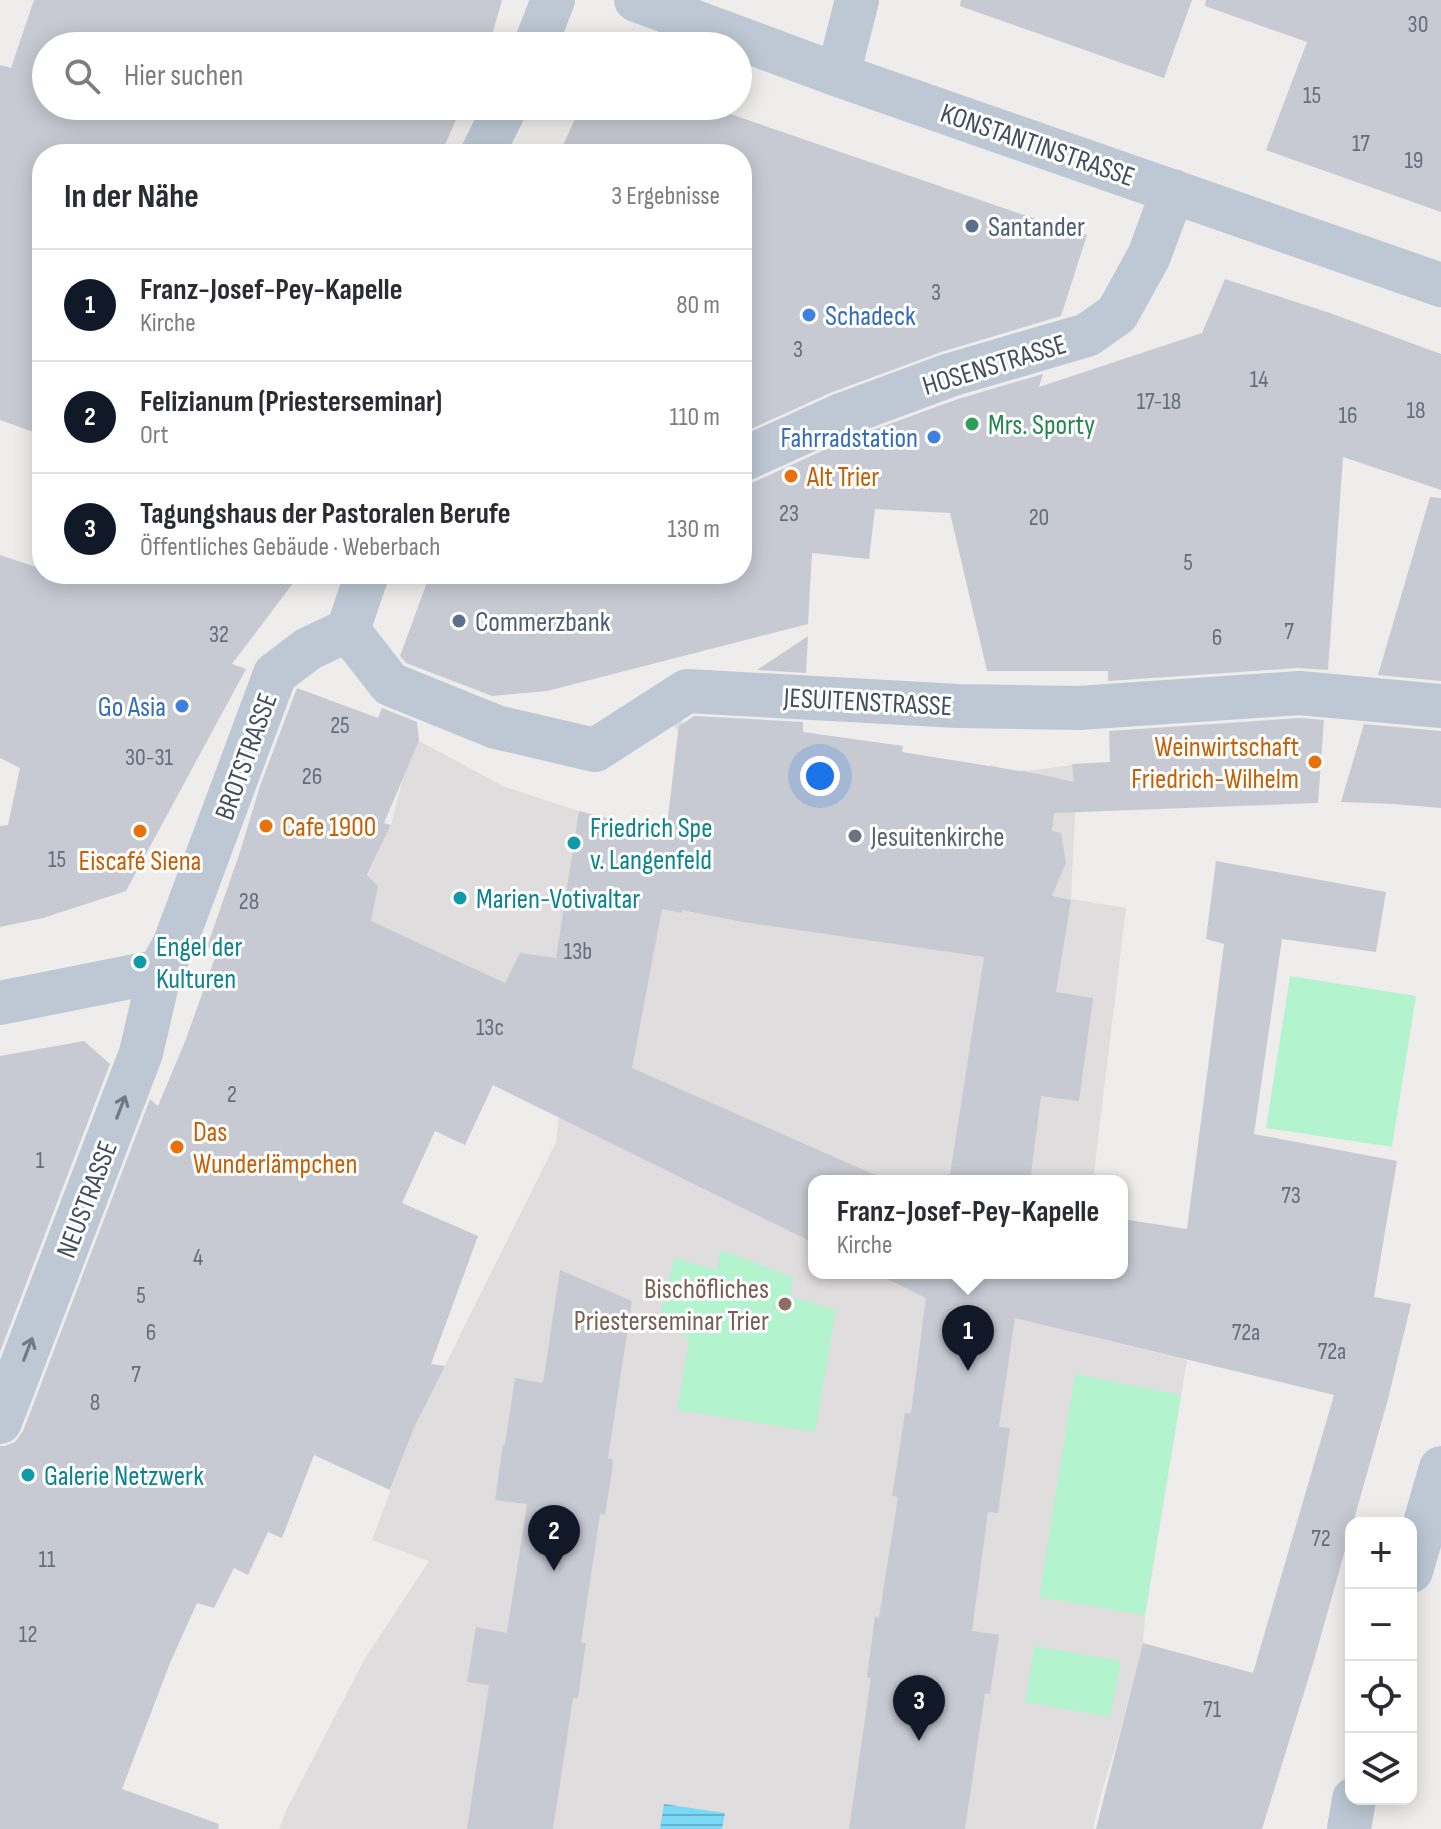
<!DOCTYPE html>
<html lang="de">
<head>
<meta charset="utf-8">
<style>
  body { margin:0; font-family:"Sofia Sans Condensed",sans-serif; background:#f2f2f3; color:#2b2b33 }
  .controls { position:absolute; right:24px; bottom:24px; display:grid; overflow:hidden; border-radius:16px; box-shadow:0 4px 20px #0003 }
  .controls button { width:72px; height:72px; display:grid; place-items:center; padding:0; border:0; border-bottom:2px solid #e1e1e2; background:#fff; color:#2b2b33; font:40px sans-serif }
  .you { position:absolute; left:820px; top:776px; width:28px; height:28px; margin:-20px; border:6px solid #fff; border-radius:50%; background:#1a73e8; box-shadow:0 0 0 12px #1a73e833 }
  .badge { display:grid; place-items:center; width:52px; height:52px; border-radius:50%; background:#111827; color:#fff; font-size:26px; font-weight:700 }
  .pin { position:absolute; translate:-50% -66px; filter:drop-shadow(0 2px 4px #0008) }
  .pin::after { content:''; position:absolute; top:42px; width:28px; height:24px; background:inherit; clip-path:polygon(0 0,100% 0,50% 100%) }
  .popup { position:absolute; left:808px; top:1175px; width:320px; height:104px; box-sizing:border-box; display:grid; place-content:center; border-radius:16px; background:#fff; filter:drop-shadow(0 2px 6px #0005); font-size:26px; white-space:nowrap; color:#7c7c81 }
  .popup b { font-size:30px; color:#2b2b33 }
  .popup::after { content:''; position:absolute; left:50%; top:100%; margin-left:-16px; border:16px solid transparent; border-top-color:#fff }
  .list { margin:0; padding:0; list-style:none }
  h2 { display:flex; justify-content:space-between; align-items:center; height:104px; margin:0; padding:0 32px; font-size:34px }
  h2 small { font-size:26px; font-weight:400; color:#7c7c81 }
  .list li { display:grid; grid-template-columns:52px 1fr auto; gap:24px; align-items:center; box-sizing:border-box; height:112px; padding:0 32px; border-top:2px solid #e1e1e2 }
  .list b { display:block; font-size:30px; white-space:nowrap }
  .list p { margin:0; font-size:26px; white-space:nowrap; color:#7c7c81 }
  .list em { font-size:26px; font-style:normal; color:#7c7c81 }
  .icon { flex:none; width:44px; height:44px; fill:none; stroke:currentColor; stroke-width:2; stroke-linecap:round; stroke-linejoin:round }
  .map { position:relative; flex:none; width:1441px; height:1829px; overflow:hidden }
  .search { position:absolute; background:#fff; box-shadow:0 4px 20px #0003; left:32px; top:32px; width:720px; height:88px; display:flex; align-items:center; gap:20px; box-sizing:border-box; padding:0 28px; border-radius:44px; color:#7c7c81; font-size:30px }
  .panel { position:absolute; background:#fff; box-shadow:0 4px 20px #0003; left:32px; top:144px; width:720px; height:440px; border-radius:32px }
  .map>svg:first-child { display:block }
  .education { fill:#e0ddde }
  .green { fill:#b3f4cf }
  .water { fill:url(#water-rules) }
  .building { fill:#c7cad3 }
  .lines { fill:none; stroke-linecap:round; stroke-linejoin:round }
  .minor { stroke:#bdc8d4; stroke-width:44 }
  .oneway { stroke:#6d7986 }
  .service-dot { fill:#5c6f8a; stroke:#fff; stroke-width:3 }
  .shop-dot { fill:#3f7fe0; stroke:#fff; stroke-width:3 }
  .leisure-dot { fill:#2e9e5b; stroke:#fff; stroke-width:3 }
  .food-dot { fill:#e8710a; stroke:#fff; stroke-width:3 }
  .worship-dot { fill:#6b7280; stroke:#fff; stroke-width:3 }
  .culture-dot { fill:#0f9aa8; stroke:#fff; stroke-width:3 }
  .education-dot { fill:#8d6e63; stroke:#fff; stroke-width:3 }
  .labels { text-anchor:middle; stroke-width:6; stroke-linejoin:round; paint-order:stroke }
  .number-label { font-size:24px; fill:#636e7a }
  .street-label { font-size:28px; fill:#424f5c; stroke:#fff }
  .service-label { font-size:28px; fill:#4e5e75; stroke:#fff; text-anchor:start }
  .shop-label { font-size:28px; fill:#366cbe; stroke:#fff; text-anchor:end }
  .leisure-label { font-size:28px; fill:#27864d; stroke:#fff; text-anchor:start }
  .food-label { font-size:28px; fill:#c56008; stroke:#fff; text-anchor:start }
  .culture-label { font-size:28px; fill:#0d838f; stroke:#fff; text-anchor:start }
  .worship-label { font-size:28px; fill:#5b616d; stroke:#fff; text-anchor:start }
  .education-label { font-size:28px; fill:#785e54; stroke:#fff; text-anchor:end }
</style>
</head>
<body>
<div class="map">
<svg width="1441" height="1829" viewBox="0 0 1441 1829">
  <defs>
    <pattern id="water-rules" width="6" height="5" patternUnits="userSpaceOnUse" patternTransform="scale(2)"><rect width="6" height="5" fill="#7bd8f6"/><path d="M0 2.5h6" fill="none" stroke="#66b2ca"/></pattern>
  </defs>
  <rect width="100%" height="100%" fill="#efecec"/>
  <path class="education" d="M681,720L686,726L843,747L844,738L855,739L854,749L892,745L903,746L902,756L959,763V761L990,767V765L997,766V769L1022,772V770L1027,771L1072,765L1076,794L1071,899L1126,908L1093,1181H814V1273H1103L1088,1336L1187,1360L1145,1615L1143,1643L1120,1732L1101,1794L1093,1829H279L287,1809L364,1660L429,1561L372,1540L414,1428L556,1142L559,1117L207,947L238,858L358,872L368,875L391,825L403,778L419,741L503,786L579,811L666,834L678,730L673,725Z"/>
  <path class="green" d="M1290,976L1416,996L1392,1147L1266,1128Z
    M721,1250L792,1277L791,1297L836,1310L815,1432L677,1410L689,1339L659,1322L674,1258L717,1270Z
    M1075,1374L1181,1395L1145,1615L1039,1597Z
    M1034,1646L1121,1661L1110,1717L1025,1702Z"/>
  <path class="water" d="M664,1804L725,1813L722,1829H660Z"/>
  <path class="building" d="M34,0H502L489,46H46V106H462L441,154H42V435L0,420V65L11,68Z
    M961,0H1192L1164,78L960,6Z
    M1206,0H1441V212L1266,150L1307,42L1205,6Z
    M581,106H707L1056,226L1087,235L1061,316L941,352L830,393L742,433V154H559Z
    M1225,279L1330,313L1441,354V490L1343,457L1328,670L1298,668L1108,681V671H987L950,513L875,509L869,559L812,553L808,624L547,691L492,696L406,663L400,656L430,574H742V485L752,483L848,439L958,399L1043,374L1039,387L1202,333Z
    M1430,497L1441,498V681L1378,675Z
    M0,555L42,569V574H300L232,664L246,669L126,891L43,918L0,927V826L8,825L20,768L0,758Z
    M808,636L806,673L757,670Z
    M297,688L378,718L382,708L417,722L419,741L384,823L391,825L367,875L378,886L371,921L505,983L520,953L556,958L579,811L666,834L679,726L694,716L803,722V732L903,746L902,752L1039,774L1074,782L1072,764L1110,762L1109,731L1300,718L1324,720L1318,803L1054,813L1052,831L1061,833L1066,863L1052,896L1071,900L1056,992L1093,998L1079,1101L1041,1096L1030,1181H949L984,957L743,922L682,910V913L662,909L632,1068L889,1181H814V1243L493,1085L465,1145L435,1131L402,1203L478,1236L431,1364L445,1366L414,1428L390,1490L314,1455L282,1538L268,1532L248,1575L234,1568L214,1608L197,1603L170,1663L122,1789L219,1824L218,1829H0V1446H5L15,1442L23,1431L150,1099L158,1106L186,1039L217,952L207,947L239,855L260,786Z
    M1364,724L1441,731V808L1394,804L1341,802Z
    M1216,861L1386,892L1376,952L1282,939L1254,1134L1397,1161L1374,1297L1411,1304L1388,1399L1353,1523H1351V1529L1315,1657L1262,1829H1096L1143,1643L1253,1673L1334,1395L1015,1318L999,1427L1010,1428L998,1513L988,1512L972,1631L999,1635L990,1694L985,1693L965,1829H849L871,1678L867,1677L875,1616L879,1618L898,1497L892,1496L905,1413H911L926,1298L875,1273H1122V1219L1187,1229L1224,944L1206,939Z
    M84,1041L110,1064L0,1352V1056Z
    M560,1270L632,1301L608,1458L613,1460L612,1470L605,1515L600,1514L581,1643H586L578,1698H573L553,1829H467L489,1685L467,1682L476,1627L507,1633L527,1504L495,1500L503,1445L505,1444L515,1378L543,1383Z"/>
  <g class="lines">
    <path class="minor" d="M636,0L838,75L1441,285
      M535,46L553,0
      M838,75L857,0
      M482,154L506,106
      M742,460L839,416L950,375L1087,335L1117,314L1149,256L1173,191
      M348,630L390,684L496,727L595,750L687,691L958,706L1078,708L1300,693L1441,706
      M0,1003L160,971
      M0,1422L141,1053L160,971L175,943L275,674L308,649L348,630L367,574
      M1411,1571L1441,1468
      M1349,1829L1354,1799"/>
  </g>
  <defs><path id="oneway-shaft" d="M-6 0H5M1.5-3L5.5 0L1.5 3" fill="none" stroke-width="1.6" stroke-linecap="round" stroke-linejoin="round" transform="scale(2)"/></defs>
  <g class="oneway">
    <use href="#oneway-shaft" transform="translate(121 1107) rotate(-69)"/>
    <use href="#oneway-shaft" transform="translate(28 1349) rotate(-69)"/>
  </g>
  <g class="service-dot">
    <circle cx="972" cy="226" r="8"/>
    <circle cx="459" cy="621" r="8"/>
  </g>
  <g class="shop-dot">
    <circle cx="809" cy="315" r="8"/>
    <circle cx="934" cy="437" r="8"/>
    <circle cx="182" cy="706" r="8"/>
  </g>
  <circle class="leisure-dot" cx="972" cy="424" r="8"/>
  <g class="food-dot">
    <circle cx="791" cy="476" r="8"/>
    <circle cx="1315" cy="762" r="8"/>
    <circle cx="266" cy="826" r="8"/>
    <circle cx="140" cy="831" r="8"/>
    <circle cx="177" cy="1147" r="8"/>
  </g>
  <circle class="worship-dot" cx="855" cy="836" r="8"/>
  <g class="culture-dot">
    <circle cx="574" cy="843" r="8"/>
    <circle cx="460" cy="898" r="8"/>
    <circle cx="140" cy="962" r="8"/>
    <circle cx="28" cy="1475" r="8"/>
  </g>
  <circle class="education-dot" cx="785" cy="1304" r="8"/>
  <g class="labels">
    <g class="number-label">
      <text x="1418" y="32">30</text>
      <text x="1312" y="103">15</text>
      <text x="1361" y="151">17</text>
      <text x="1414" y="168">19</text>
      <text x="936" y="300">3</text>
      <text x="798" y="357">3</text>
      <text x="1259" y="387">14</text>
      <text x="1159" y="409">17-18</text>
      <text x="1416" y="418">18</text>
      <text x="1348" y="423">16</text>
      <text x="789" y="521">23</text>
      <text x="1039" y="525">20</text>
      <text x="1188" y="570">5</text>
      <text x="1289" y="639">7</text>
      <text x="219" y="642">32</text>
      <text x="1217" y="645">6</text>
      <text x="340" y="733">25</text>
      <text x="149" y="765">30-31</text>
      <text x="312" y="784">26</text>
      <text x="57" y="867">15</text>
      <text x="249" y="909">28</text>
      <text x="578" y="959">13b</text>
      <text x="490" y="1035">13c</text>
      <text x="232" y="1102">2</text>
      <text x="40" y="1168">1</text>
      <text x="1291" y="1203">73</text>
      <text x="198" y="1265">4</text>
      <text x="141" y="1303">5</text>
      <text x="151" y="1340">6</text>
      <text x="1246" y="1340">72a</text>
      <text x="1332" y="1359">72a</text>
      <text x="136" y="1382">7</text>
      <text x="95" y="1410">8</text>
      <text x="1321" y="1546">72</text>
      <text x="47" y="1567">11</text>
      <text x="28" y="1642">12</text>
      <text x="1212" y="1717">71</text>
    </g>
    <g class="street-label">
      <text transform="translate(1038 144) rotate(19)" y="10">KONSTANTINSTRASSE</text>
      <text transform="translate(994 364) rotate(-17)" y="10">HOSENSTRASSE</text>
      <text transform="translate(868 701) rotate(3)" y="10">JESUITENSTRASSE</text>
      <text transform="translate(245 756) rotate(-70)" y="10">BROTSTRASSE</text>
      <text transform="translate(86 1199) rotate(-69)" y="10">NEUSTRASSE</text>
    </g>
    <g class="service-label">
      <text x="988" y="236">Santander</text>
      <text x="475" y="631">Commerzbank</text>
    </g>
    <g class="shop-label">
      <text x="825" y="325" text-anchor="start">Schadeck</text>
      <text x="918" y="447">Fahrradstation</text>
      <text x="166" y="716">Go Asia</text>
    </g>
    <g class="leisure-label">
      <text x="988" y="434">Mrs. Sporty</text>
    </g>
    <g class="food-label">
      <text x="807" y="486">Alt Trier</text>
      <text x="1299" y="756" text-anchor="end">Weinwirtschaft<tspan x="1299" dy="32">Friedrich-Wilhelm</tspan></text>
      <text x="282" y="836">Cafe 1900</text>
      <text x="140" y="870" text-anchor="middle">Eiscafé Siena</text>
      <text x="193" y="1141">Das<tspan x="193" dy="32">Wunderlämpchen</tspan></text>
    </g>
    <g class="culture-label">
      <text x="590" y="837">Friedrich Spe<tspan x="590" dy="32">v. Langenfeld</tspan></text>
      <text x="476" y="908">Marien-Votivaltar</text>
      <text x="156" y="956">Engel der<tspan x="156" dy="32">Kulturen</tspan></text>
      <text x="44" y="1485">Galerie Netzwerk</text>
    </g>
    <g class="worship-label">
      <text x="871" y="846">Jesuitenkirche</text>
    </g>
    <g class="education-label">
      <text x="769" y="1298">Bischöfliches<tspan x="769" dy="32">Priesterseminar Trier</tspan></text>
    </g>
  </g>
</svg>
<div class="controls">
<button>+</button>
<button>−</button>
<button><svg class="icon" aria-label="locate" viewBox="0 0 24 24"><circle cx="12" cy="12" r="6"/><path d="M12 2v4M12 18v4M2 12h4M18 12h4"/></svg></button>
<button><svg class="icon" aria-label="layers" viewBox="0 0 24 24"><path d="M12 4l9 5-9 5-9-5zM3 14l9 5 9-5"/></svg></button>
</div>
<div class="you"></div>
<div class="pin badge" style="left:968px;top:1371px">1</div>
<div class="popup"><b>Franz-Josef-Pey-Kapelle</b>Kirche</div>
<div class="pin badge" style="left:554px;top:1571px">2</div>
<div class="pin badge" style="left:919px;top:1741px">3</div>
<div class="search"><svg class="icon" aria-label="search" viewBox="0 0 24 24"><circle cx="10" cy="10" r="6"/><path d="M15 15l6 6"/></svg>Hier suchen</div>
<section class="panel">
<h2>In der Nähe<small>3 Ergebnisse</small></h2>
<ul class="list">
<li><span class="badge">1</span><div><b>Franz-Josef-Pey-Kapelle</b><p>Kirche</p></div><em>80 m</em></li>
<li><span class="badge">2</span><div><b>Felizianum (Priesterseminar)</b><p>Ort</p></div><em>110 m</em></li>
<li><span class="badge">3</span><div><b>Tagungshaus der Pastoralen Berufe</b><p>Öffentliches Gebäude · Weberbach</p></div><em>130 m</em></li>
</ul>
</section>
</div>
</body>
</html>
